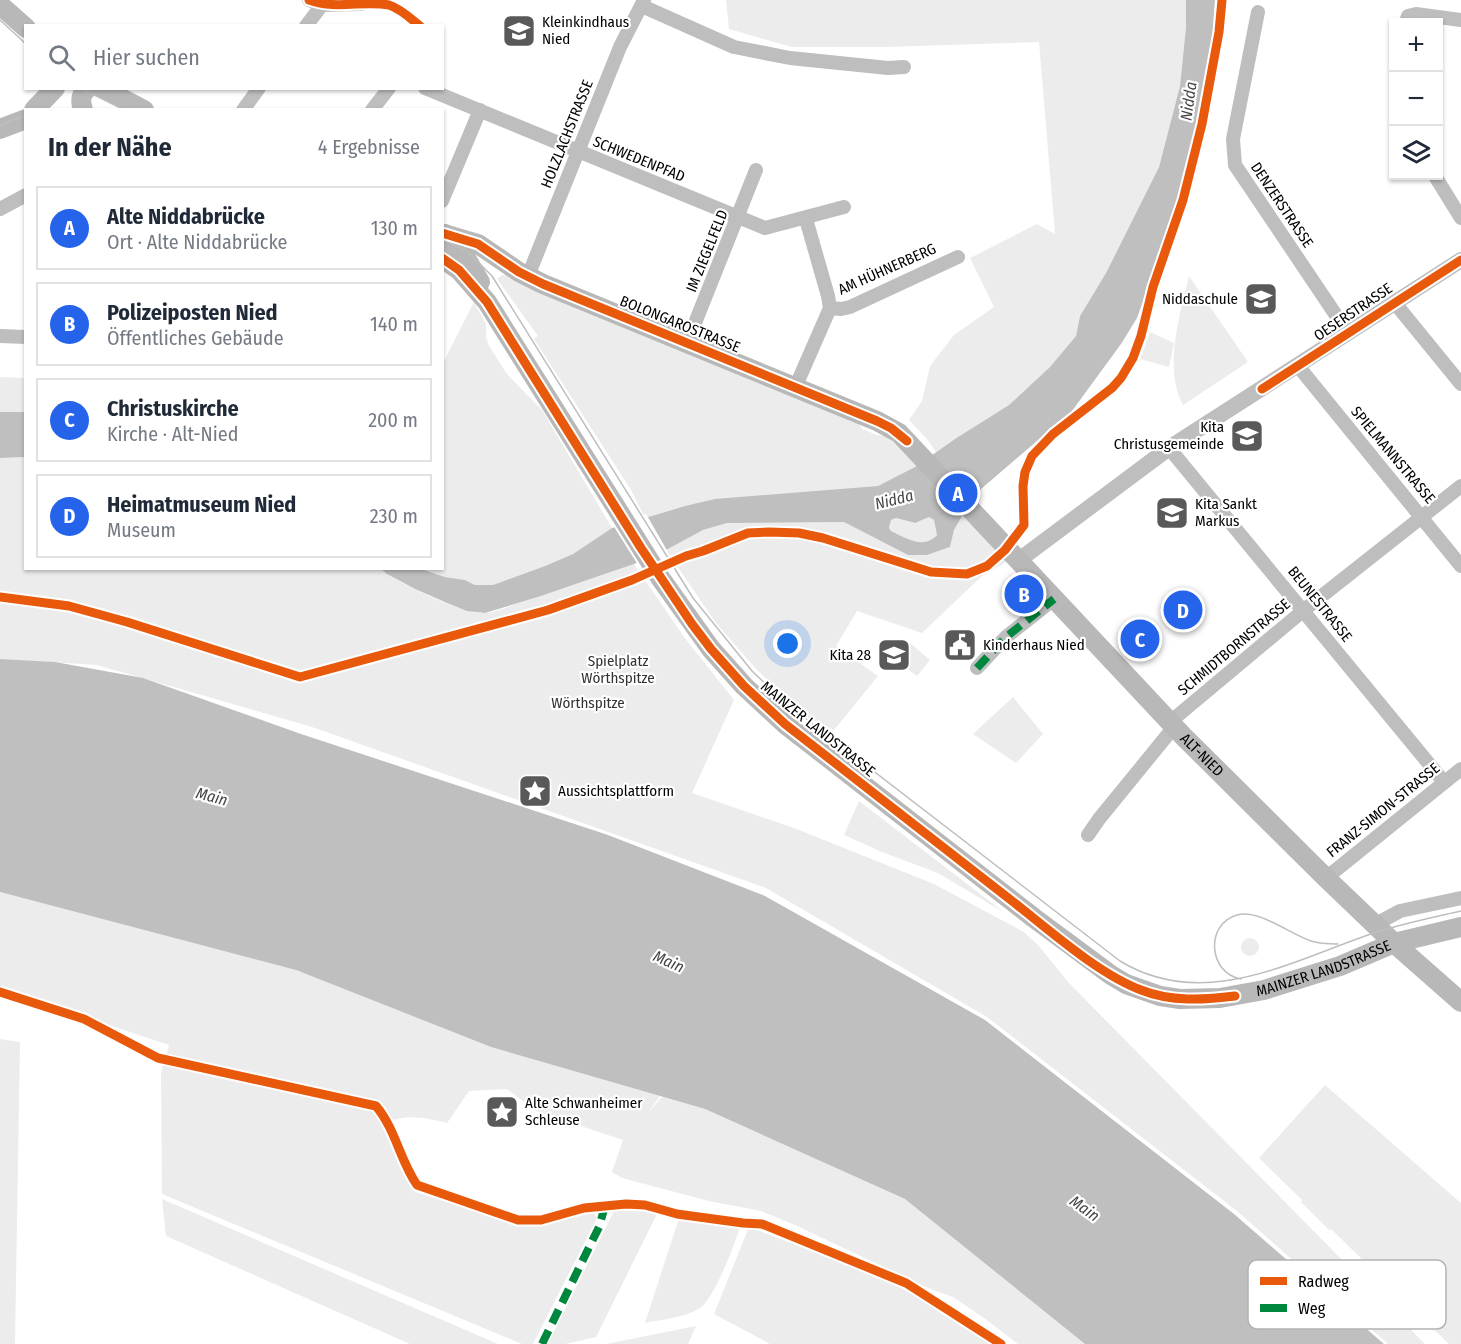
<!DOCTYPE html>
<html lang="de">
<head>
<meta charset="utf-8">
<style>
  body { margin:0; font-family:"Fira Sans Condensed",sans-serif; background:#f6f6f7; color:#1f2937 }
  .controls { position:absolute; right:18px; top:18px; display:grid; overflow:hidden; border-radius:0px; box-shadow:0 2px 4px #0004 }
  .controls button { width:54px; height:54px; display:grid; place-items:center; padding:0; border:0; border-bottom:2px solid #e0e1e3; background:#fff; color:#1f2937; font:30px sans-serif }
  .you { position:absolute; left:788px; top:644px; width:21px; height:21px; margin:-15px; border:4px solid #fff; border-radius:50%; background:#1a73e8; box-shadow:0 0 0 9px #1a73e833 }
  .badge { display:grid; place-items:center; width:39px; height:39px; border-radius:50%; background:#2563eb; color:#fff; font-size:20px; font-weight:700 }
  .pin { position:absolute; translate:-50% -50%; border:3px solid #fff; box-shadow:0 2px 6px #0006 }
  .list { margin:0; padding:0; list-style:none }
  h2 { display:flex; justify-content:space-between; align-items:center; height:78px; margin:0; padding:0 24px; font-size:26px }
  h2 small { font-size:20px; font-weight:400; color:#747a83 }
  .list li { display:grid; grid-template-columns:39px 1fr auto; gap:18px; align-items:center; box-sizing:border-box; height:84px; margin:0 12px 12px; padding:0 12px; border:2px solid #e0e1e3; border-radius:0px }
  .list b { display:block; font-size:22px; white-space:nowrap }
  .list p { margin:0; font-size:20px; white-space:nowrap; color:#747a83 }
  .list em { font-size:20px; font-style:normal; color:#747a83 }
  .icon { flex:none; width:33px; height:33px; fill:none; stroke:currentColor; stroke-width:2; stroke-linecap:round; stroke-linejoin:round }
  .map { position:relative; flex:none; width:1461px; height:1344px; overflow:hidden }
  .search { position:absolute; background:#fff; box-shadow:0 2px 4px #0004; left:24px; top:24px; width:420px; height:66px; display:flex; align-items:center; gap:15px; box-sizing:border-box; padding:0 21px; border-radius:0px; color:#747a83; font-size:22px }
  .panel { position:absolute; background:#fff; box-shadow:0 2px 4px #0004; left:24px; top:108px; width:420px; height:462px; border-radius:0px }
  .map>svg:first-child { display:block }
  .green { fill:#ececec }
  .water { fill:#bfbfbf; fill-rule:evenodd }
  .pier { fill:#fff }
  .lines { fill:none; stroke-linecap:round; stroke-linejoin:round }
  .minor { stroke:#bebebe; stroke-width:14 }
  .tertiary { stroke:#bebebe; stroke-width:16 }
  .secondary { stroke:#b8b8b8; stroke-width:20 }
  .tram { stroke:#bebebe; stroke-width:1.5 }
  .quiet { stroke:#00873e; stroke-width:8; stroke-dasharray:15 8; stroke-linecap:butt }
  .cycleway-casing { stroke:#fff; stroke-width:13 }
  .cycleway { stroke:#e8590c; stroke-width:9 }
  .labels { text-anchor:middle; stroke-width:4.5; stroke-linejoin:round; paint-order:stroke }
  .poi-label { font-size:15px; fill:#000; stroke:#fff; text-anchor:start }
  .street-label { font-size:15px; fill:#000; stroke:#fff }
  .park-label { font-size:15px; fill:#333; stroke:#fff }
  .water-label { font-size:16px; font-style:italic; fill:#444; stroke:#fff }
  .key { fill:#fff; stroke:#b2b2b2; stroke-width:1.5 }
  .key-label { font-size:16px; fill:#000 }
</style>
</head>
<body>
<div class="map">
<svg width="1461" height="1344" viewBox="0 0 1461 1344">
  <rect width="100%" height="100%" fill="#fff"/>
  <path class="green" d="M726,0H1186V27L1180,86L1159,167L1106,273L1080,316L1076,336L1050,367L1009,405L936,452L927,439L909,420L922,401L930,366L954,335L994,307L970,258L1037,224L1055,234L1039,42L885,47H792L729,29Z
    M502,275L510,276L859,423L862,429L877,435L889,436L918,465L892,480L878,486L685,506L645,518L631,490L534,339L538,336L497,279Z
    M1189,276L1248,362L1183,405C1163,369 1180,314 1189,276Z
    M474,302L486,324V337L489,346L507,374L542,410L612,528L573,554L545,566L493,585H475L465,580L445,577L421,569L442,568L443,363Z
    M1150,332L1174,343L1169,367L1140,359Z
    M0,377L25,378V412H0Z
    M25,457L26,568L381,569C397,583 465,615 486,613C497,612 510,606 521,602C559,591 596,577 634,564L684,637L734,700L692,793L794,828L934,884L1024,932L1039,946L1067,981L1425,1344H1388L1237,1211L987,1017L766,888L312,727L97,665L0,659V458Z
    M963,513L1008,561L982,576L922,633L857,611L836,646L878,676L834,730L807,717L757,670L716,623L666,550L703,530L727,523L844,522L908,555H927L950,547L954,530Z
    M929,517L934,520L937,535C923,550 906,538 891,531L889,528L891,520L896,518L914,523Z
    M910,643L930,660L917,676L897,662Z
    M1013,697L1043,734L1016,763L973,734Z
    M859,801L1005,913L938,873L882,852L844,835Z
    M0,892L296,970L491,1047L660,1096L648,1113L662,1097L705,1109L905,1199L1085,1344H1018L984,1318L953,1297L928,1288L795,1225L761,1211L709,1201L622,1178L612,1172L623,1140L536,1111L507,1089L469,1091L447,1123C427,1118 402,1112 384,1125L415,1192L524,1225L594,1213L597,1218L533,1344H522L162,1194L161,1073L169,1045L0,989Z
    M1241 947a9 9 0 1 1 18 0a9 9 0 1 1-18 0Z
    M0,1039L20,1042L15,1344H0Z
    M1325,1085L1461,1203V1344H1449L1331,1229L1329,1230L1301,1202L1302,1200L1259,1158Z
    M162,1199L498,1344H410L166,1236Z
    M615,1209H631L657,1214L596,1337L565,1344H548Z
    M679,1218L740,1227C735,1244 714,1299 700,1308C685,1318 662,1319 645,1323Z
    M749,1227L906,1287L992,1344H770L714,1314Z
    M696,1326L688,1344H606Z"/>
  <path class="water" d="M1186,0H1215L1212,40L1203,99L1192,151L1174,214L1137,318L1121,344L1072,411L974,495L954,530L950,547L927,555H908L844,522L727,523L703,530L666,550L634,564L541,596L485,613L467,611L447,603L415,589L387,574L381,569H421L445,577L465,580L475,585H493L545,566L573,554L612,528L685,506L715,499L878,486L915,467L955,439L1009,405L1050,367L1076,336L1080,316L1106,273L1159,167L1180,86L1186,27ZM929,517L934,520L937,535C923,550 906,538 891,531L889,528L891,520L896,518L915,523Z
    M0,412H25V457L0,458Z
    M0,659L55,662L143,678L301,734L608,835L765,896L985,1020L1234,1214L1384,1344H1085L905,1199L705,1109L491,1047L296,970L0,892Z"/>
  <path class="pier" d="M646,514L668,552L638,565L613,525Z"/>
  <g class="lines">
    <path class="minor" d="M309,0L322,5L362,4
      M642,6L734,47L790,58L888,68L904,67
      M1258,12L1233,139L1235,165L1348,333
      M1406,22L1408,16L1416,14L1461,20
      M306,26L322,5
      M425,88L765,228L844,207
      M243,110L259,88
      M372,110L389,88
      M1435,176L1461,218
      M442,201L480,110
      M0,209L26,195
      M528,276L620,47L644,0
      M1394,302L1461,384
      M830,308L841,309L850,307L958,257
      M0,336L26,337
      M687,343L756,170
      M1298,366L1461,566
      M795,388L830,308L828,296L806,219
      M1169,448L1444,782
      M977,668L1006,637L1054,599
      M1170,722L1304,610L1461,486
      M1088,835L1099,819L1174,727
      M1326,878L1461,769
      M1376,924L1400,911L1461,898"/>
    <path class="tertiary" d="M1019,560L1169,448L1461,260"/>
    <g class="secondary">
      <path d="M0,5L26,28"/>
      <path d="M102,88L144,110"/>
      <path d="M34,110L55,88"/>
      <path d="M83,110C80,101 80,94 88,88"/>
      <path d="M0,129L26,119"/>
      <path id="s1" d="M444,234L478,244L519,272L543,284L877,421L899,433L1183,736L1326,878L1394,943L1461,1002"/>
      <path d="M445,234L463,253L480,282"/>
      <path id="s2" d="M442,258L459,270L487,302L661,579L711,649L744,686L785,724L1034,918L1111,975L1126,984L1160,996L1180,999L1220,998L1264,990L1340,966L1394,943L1461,927"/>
    </g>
    <path class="tram" d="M0,20L26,44
      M80,88L125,110
      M65,110H91
      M0,125L26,115
      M442,239L468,252L492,276L693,598L752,671L776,694L815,726L1120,961C1202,1011 1288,963 1368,935C1399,924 1430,918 1461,911
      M1241,979C1208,973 1205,924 1237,915C1259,909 1290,934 1311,941C1320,944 1329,944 1338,944"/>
    <path class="quiet" d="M977,668L1006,637L1054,599
      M542,1344L599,1227L605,1206"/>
    <g class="cycleway-casing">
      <path id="cycleway" d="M309,0C336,10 364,0 389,5C401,9 410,18 420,26
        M442,233L478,244L519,272L543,284L877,421L891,428L907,441
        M442,258L459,270L487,302L641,548L692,624L711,649L744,686L785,724C859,782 933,840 1007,897C1046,927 1096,973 1141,990C1171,1002 1204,1000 1235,996
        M1262,389L1461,260
        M0,597L69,606L127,622L300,677L548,610L632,580L686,556L703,551L748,533L770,532L799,533L823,538L931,572L967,574L987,566L1005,550L1024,525L1023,486L1025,472L1032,456L1053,434L1112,388L1121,378L1133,358L1141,336L1153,287L1183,200L1202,124L1219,32L1222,0
        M0,992L84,1019L158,1058L376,1106C396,1130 400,1161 417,1185L518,1220H541L584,1208L626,1204L645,1205L677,1214L743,1223L762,1224L906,1283L1001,1344"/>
    </g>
    <use href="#cycleway" class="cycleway"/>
  </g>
  <defs>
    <g id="school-square" transform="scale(1.725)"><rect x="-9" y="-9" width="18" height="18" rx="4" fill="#595959" stroke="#fff"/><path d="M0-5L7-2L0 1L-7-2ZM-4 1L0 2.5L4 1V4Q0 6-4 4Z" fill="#fff"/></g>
    <g id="civic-square" transform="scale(1.725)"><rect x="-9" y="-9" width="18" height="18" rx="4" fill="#595959" stroke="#fff"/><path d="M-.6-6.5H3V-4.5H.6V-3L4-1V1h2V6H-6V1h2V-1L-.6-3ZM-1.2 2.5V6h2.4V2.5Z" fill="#fff"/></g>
    <g id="sight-square" transform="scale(1.725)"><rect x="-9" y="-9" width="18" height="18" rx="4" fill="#595959" stroke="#fff"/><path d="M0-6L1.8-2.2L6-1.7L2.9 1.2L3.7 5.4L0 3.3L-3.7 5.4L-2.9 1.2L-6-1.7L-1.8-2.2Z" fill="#fff"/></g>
  </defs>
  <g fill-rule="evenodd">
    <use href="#school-square" x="519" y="31"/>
    <use href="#school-square" x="1261" y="299"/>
    <use href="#school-square" x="1247" y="436"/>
    <use href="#school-square" x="1172" y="513"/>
    <use href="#civic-square" x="960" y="645"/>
    <use href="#school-square" x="894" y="655"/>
    <use href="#sight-square" x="535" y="791"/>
    <use href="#sight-square" x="502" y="1112"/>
  </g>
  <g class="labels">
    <g class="poi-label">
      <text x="542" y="27">Kleinkindhaus<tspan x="542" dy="17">Nied</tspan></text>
      <text x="1238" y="304" text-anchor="end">Niddaschule</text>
      <text x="1224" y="432" text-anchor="end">Kita<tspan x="1224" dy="17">Christusgemeinde</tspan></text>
      <text x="1195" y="509">Kita Sankt<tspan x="1195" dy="17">Markus</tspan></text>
      <text x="983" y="650">Kinderhaus Nied</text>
      <text x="871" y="660" text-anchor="end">Kita 28</text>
      <text x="558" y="796">Aussichtsplattform</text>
      <text x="525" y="1108">Alte Schwanheimer<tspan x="525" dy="17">Schleuse</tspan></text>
    </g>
    <g class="street-label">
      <text transform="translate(567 134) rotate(-68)" y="5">HOLZLACHSTRASSE</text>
      <text transform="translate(639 159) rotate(22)" y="5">SCHWEDENPFAD</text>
      <text transform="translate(1282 205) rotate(56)" y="5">DENZERSTRASSE</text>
      <text transform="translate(707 251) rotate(-68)" y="5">IM ZIEGELFELD</text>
      <text transform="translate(887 269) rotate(-24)" y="5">AM HÜHNERBERG</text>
      <text transform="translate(1353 312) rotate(-34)" y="5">OESERSTRASSE</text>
      <text transform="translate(680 324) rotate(22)" y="5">BOLONGAROSTRASSE</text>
      <text transform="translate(1393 455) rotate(50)" y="5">SPIELMANNSTRASSE</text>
      <text transform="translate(1320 604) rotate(51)" y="5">BEUNESTRASSE</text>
      <text transform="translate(1234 647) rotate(-40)" y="5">SCHMIDTBORNSTRASSE</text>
      <text transform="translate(818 729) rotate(39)" y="5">MAINZER LANDSTRASSE</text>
      <text dy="5" stroke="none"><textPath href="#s1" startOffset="940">ALT-NIED</textPath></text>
      <text transform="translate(1383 810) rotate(-39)" y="5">FRANZ-SIMON-STRASSE</text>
      <text dy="5" stroke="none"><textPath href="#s2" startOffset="1215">MAINZER LANDSTRASSE</textPath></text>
    </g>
    <g class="park-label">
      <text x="618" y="666">Spielplatz<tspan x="618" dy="17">Wörthspitze</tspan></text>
      <text x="588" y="708">Wörthspitze</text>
    </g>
    <g class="water-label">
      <text transform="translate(1188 101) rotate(-82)" y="6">Nidda</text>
      <text transform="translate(894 499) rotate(-14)" y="6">Nidda</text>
      <text transform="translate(212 796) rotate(15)" y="6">Main</text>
      <text transform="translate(669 961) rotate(24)" y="6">Main</text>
      <text transform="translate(1085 1208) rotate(36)" y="6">Main</text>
    </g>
  </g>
  <rect x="1248" y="1260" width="198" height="69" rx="9" class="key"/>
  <rect x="1260" y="1277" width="27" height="8" fill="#e8590c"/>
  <rect x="1260" y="1304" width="27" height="8" fill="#00873e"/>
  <g class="key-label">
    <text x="1298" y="1287">Radweg</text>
    <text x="1298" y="1314">Weg</text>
  </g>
</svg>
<div class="controls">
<button>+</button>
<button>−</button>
<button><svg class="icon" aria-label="layers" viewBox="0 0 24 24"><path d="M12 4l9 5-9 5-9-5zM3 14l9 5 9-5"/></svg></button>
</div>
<div class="you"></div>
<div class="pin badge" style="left:958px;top:493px">A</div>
<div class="pin badge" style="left:1024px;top:594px">B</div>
<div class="pin badge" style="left:1140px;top:639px">C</div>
<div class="pin badge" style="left:1183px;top:610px">D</div>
<div class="search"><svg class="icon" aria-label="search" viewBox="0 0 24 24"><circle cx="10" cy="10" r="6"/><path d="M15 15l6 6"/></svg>Hier suchen</div>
<section class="panel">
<h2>In der Nähe<small>4 Ergebnisse</small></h2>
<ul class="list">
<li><span class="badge">A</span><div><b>Alte Niddabrücke</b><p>Ort · Alte Niddabrücke</p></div><em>130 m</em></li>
<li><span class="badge">B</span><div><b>Polizeiposten Nied</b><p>Öffentliches Gebäude</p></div><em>140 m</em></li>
<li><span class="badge">C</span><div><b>Christuskirche</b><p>Kirche · Alt-Nied</p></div><em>200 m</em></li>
<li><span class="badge">D</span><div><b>Heimatmuseum Nied</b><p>Museum</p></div><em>230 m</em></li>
</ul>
</section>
</div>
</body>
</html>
